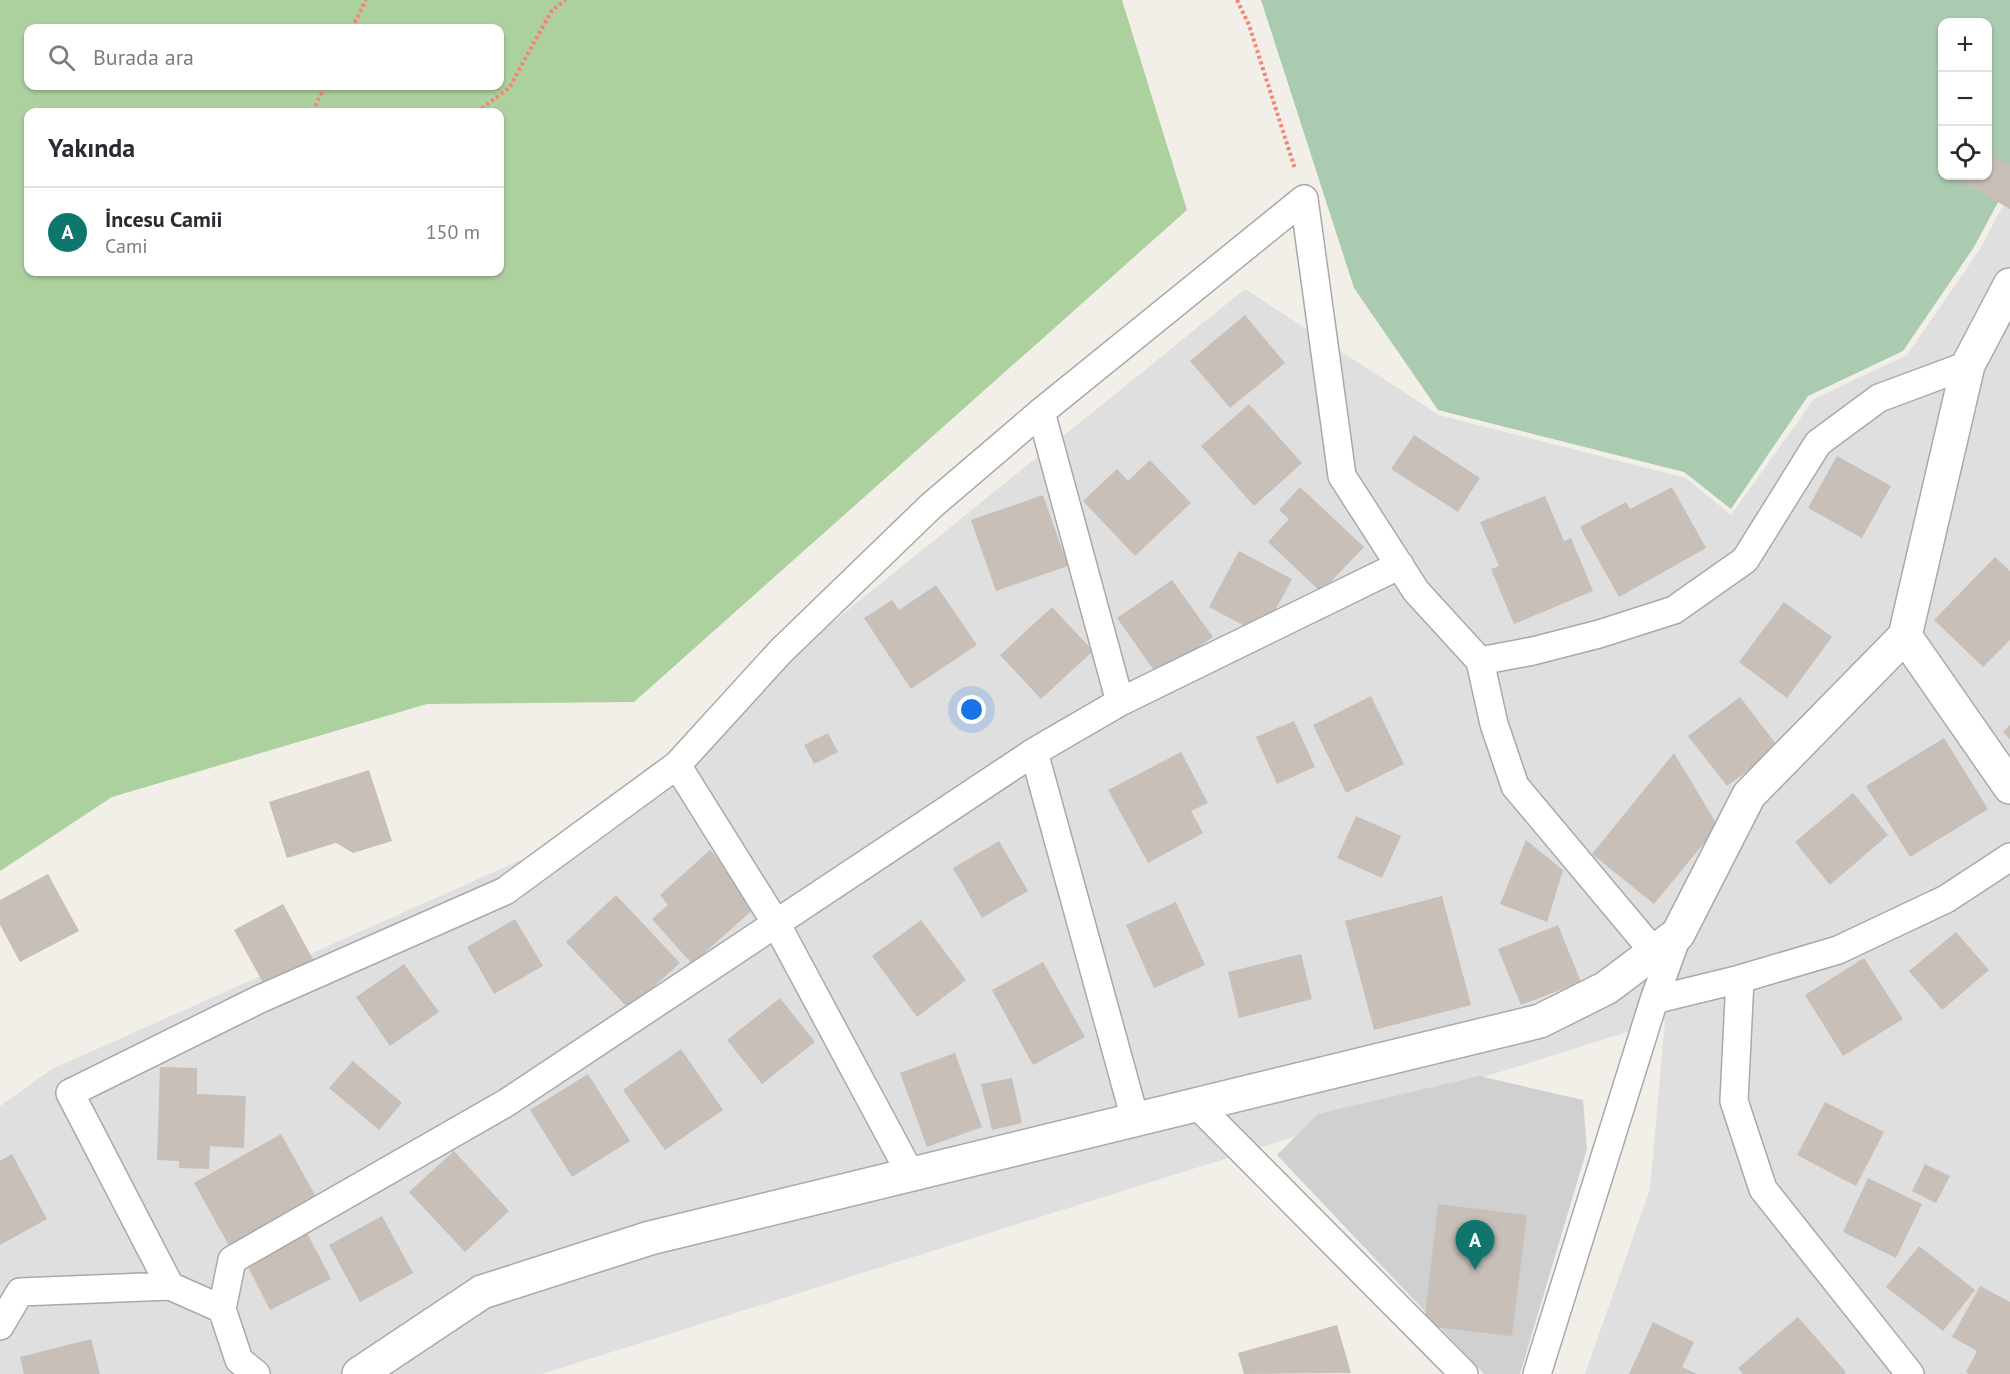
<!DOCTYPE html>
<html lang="tr">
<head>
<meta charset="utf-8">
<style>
  body { margin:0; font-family:"PT Sans",sans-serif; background:#f2f2f3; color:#2b2b33 }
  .controls { position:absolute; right:18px; top:18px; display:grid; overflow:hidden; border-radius:12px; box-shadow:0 2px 4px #0004 }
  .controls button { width:54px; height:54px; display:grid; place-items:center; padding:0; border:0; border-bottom:2px solid #e1e1e2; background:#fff; color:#2b2b33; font:30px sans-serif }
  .you { position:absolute; left:972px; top:710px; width:21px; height:21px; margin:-15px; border:4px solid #fff; border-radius:50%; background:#1a73e8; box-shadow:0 0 0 9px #1a73e833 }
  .badge { display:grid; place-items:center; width:39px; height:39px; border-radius:50%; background:#0f766e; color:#fff; font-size:20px; font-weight:700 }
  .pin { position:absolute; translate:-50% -50px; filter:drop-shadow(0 2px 3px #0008) }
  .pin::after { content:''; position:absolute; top:32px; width:21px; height:18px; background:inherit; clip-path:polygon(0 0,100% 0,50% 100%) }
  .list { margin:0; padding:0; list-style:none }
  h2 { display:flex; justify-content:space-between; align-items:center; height:78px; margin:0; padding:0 24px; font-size:26px }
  h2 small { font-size:20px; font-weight:400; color:#7c7c81 }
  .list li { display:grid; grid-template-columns:39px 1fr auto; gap:18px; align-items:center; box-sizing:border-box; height:90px; padding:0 24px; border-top:2px solid #e1e1e2 }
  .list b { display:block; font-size:22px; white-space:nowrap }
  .list p { margin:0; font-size:20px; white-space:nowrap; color:#7c7c81 }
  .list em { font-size:20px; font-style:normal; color:#7c7c81 }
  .icon { flex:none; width:33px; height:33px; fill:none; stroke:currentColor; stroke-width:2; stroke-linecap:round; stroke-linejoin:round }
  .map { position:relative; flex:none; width:2010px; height:1374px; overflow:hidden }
  .search { position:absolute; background:#fff; box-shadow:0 2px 4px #0004; left:24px; top:24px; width:480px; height:66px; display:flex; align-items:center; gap:15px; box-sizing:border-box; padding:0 21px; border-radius:12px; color:#7c7c81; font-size:22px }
  .panel { position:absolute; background:#fff; box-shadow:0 2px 4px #0004; left:24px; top:108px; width:480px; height:168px; border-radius:12px }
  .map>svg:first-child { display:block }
  .residential { fill:#e0dfdf }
  .religious { fill:#d0d0d0 }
  .forest { fill:#add19e; fill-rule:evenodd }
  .cemetery { fill:#aacbaf; fill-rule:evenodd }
  .building { fill:#c7bfb8 }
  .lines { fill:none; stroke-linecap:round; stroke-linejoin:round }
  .minor-casing { stroke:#a9a9a9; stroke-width:30 }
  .tertiary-casing { stroke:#a9a9a9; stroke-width:36 }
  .path { stroke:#fa8072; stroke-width:4; stroke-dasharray:3 3; stroke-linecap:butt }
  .minor { stroke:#fff; stroke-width:27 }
  .tertiary { stroke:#fff; stroke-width:33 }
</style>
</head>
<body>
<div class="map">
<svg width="2010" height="1374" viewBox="0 0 2010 1374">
  <rect width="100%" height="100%" fill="#f2efe9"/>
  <path class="residential" d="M2010,192V1374H1585L1650,1189L1665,1020L542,1374H0V1106L52,1069L561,842L1245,289L1439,415L1686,478L1731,515L1814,399L1907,355L1980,249Z"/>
  <path class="religious" d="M1479,1076L1583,1100L1587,1149L1520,1374H1484L1277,1155L1318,1114Z"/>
  <path class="forest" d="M0,0H1122L1187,210L634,702L427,704L112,797L0,871ZM28,28H500V86H28ZM28,112H500V272H28Z"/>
  <path class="cemetery" d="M1261,0H2010V180L1974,247L1903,351L1808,396L1731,509L1684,472L1438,410L1354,288ZM1942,22H1988V176H1942Z"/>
  <path class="building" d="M1988,153L2010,166V209L1951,176H1988Z
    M1245,315L1285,363L1230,408L1190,361Z
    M1249,404L1302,463L1254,506L1201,446Z
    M1414,435L1480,478L1458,512L1391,469Z
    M1837,456L1891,486L1862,538L1808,508Z
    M1150,460L1191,503L1135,556L1083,501L1117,469L1128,481Z
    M1300,487L1364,547L1321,592L1268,542L1289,519L1279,510Z
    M1672,487L1706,548L1619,597L1580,527L1626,502L1630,509Z
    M1043,495L1068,566L996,591L971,520Z
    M1545,496L1564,541L1571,538L1593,591L1514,624L1491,569L1499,566L1480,522Z
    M1239,551L1292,579L1262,635L1209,607Z
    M1995,557L2010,571V640L1983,667L1934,620Z
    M1172,580L1213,637L1158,676L1117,618Z
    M936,585L977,645L911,689L864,618L892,600L899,610Z
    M1784,602L1832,637L1787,698L1739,662Z
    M1052,607L1093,651L1041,699L1000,655Z
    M1371,696L1404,764L1346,793L1313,725Z
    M1740,697L1779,748L1727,786L1688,736Z
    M1294,721L1315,767L1277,784L1256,737Z
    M2010,725V739L2003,732Z
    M828,733L838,752L814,764L804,745Z
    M1944,738L1988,809L1910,857L1866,786Z
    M1181,752L1208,803L1191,811L1203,833L1148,863L1108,790Z
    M1674,753L1718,826L1654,904L1592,854Z
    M369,770L392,841L353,853L336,843L287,858L269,802Z
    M1853,793L1888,835L1830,885L1795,842Z
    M1356,816L1401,836L1382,878L1337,858Z
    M1526,840L1563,870L1547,922L1500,904Z
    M999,841L1028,891L982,918L953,868Z
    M710,850L758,905L692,964L652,919L668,905L660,895Z
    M48,874L79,931L20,962L0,925V900Z
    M616,895L680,963L629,1009L566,942Z
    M1442,896L1471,1005L1374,1030L1345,921Z
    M1176,902L1205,965L1154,988L1126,925Z
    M283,904L314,961L266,988L234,930Z
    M515,919L543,966L494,994L467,947Z
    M921,920L966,980L917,1017L872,956Z
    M1558,925L1581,982L1521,1005L1498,949Z
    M1956,932L1989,970L1942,1010L1909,971Z
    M1301,954L1312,999L1239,1018L1228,972Z
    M1864,958L1903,1019L1843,1056L1805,995Z
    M1043,962L1085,1037L1033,1065L992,990Z
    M404,964L439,1012L390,1046L356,997Z
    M780,998L815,1042L762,1084L727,1040Z
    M681,1049L723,1110L665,1150L623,1090Z
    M955,1053L982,1127L927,1147L900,1073Z
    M353,1061L402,1103L379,1130L329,1088Z
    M160,1067L197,1068V1094L246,1096L244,1148L210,1146L209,1169L179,1168V1161L157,1160Z
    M588,1074L630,1141L572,1177L530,1110Z
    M1012,1078L1022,1123L992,1130L981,1084Z
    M1825,1102L1884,1132L1856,1186L1797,1155Z
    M281,1134L319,1202L232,1251L194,1183Z
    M454,1151L509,1211L465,1252L409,1192Z
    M12,1154L47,1219L0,1245V1161Z
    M1925,1164L1950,1176L1936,1203L1912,1191Z
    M1868,1178L1922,1204L1896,1258L1843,1232Z
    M1438,1204L1527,1215L1512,1336L1424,1326Z
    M382,1216L413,1273L360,1302L329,1245Z
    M306,1231L331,1279L270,1310L245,1261Z
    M1919,1246L1975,1290L1943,1331L1886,1287Z
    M1980,1286L2010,1302V1374H1969L1966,1372L1977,1351L1952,1337Z
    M1798,1317L1846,1372L1844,1374H1743L1738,1368Z
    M1653,1322L1694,1342L1682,1367L1697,1374H1629Z
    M1337,1325L1351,1373L1244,1374L1238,1353Z
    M91,1339L100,1374H24L20,1357Z"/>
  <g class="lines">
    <g class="minor-casing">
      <path id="minor" d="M1304,199L1342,476L1416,591L1480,661L1494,724L1515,786L1654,952
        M1041,412L1120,702
        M1480,661L1533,651L1599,634L1674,610L1745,560L1818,443L1879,398L1968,365
        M1034,752L1135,1119
        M677,765L777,925L910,1173
        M1740,979L1734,1101L1763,1189L1910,1374
        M1654,1000L1740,979L1838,950L1946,899L2010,857
        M1196,1104L1464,1374
        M170,1286L70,1093L260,999L505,891L677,765L781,651L931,506L1041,412L1304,199
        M0,1326L20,1292L170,1286L222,1309
        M256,1374L239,1360L222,1309L232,1260L506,1103L1034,752L1120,702L1400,565
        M1537,1374L1654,1000L1678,934"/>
    </g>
    <g class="tertiary-casing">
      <path id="tertiary" d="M1905,636L2010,787
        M359,1374L482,1292L650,1238L1540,1021L1606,988L1678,934L1749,795L1905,636L1968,365L2010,285"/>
    </g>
    <path class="path" d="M1237,0L1249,25L1295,169
      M352,28L366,0
      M315,112L316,104L325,86
      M477,112L509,88L552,10L566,0"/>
    <use href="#minor" class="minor"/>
    <use href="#tertiary" class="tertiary"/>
  </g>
</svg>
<div class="controls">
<button>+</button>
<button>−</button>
<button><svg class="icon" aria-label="locate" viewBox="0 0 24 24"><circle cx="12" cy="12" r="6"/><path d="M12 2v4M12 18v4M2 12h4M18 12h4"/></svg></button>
</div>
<div class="you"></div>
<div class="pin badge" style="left:1475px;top:1270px">A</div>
<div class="search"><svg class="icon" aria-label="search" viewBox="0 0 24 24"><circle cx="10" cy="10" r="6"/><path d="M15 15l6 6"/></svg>Burada ara</div>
<section class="panel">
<h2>Yakında<small></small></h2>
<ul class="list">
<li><span class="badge">A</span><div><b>İncesu Camii</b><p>Cami</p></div><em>150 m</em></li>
</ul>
</section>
</div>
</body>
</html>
